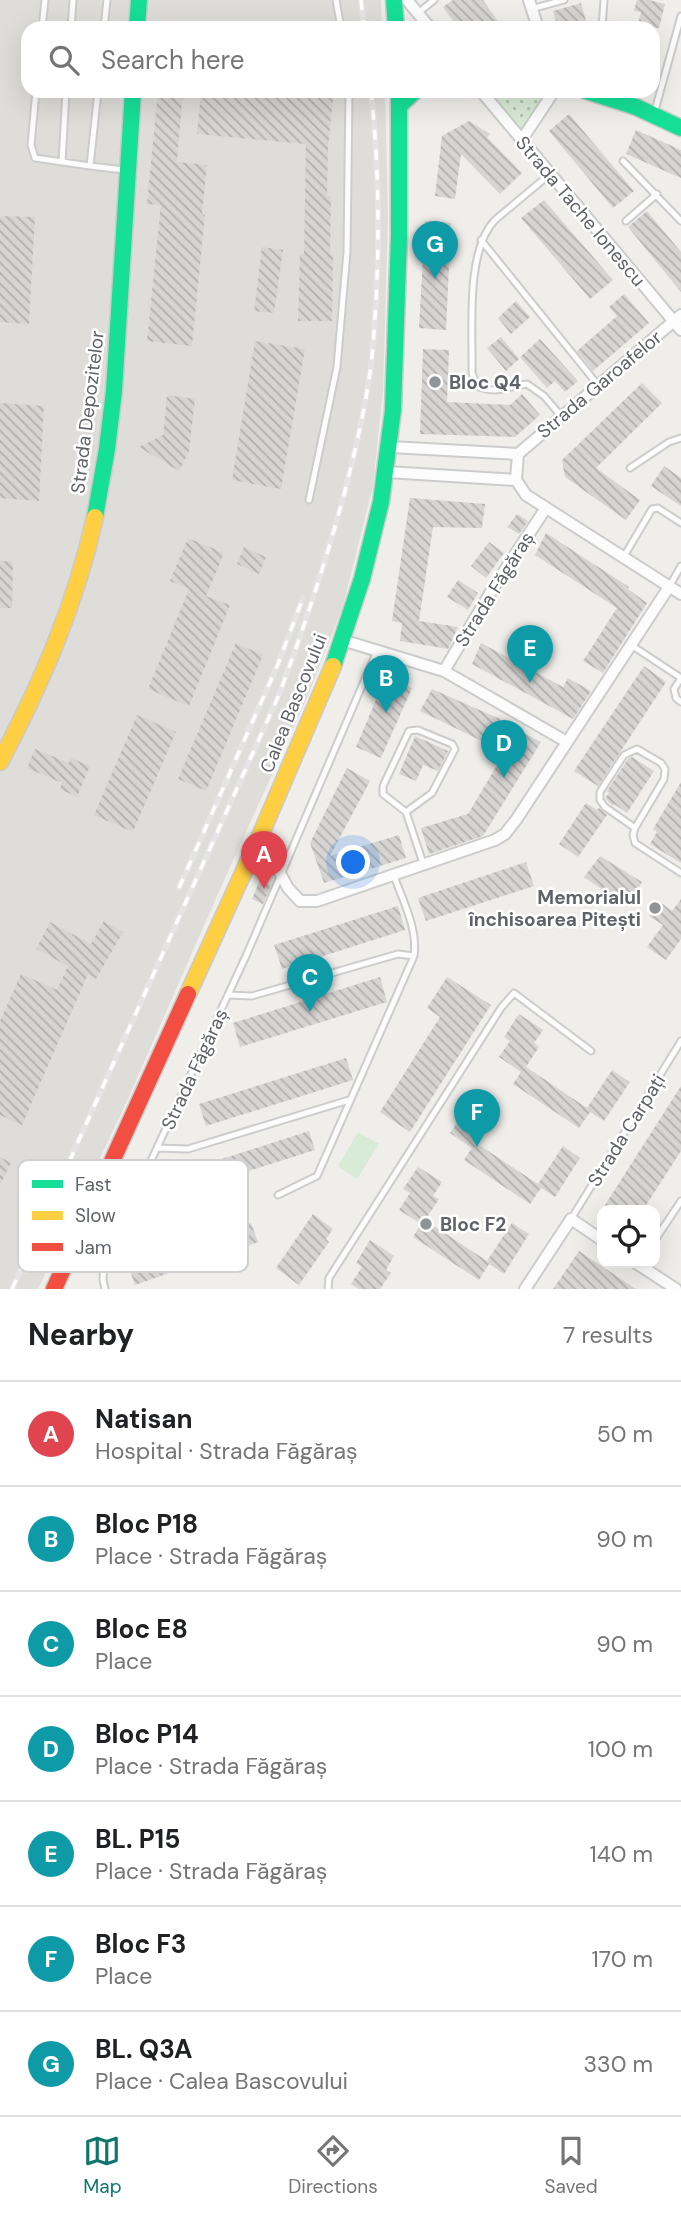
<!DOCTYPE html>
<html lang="en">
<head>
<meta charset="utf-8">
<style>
  body { margin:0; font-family:"DM Sans",sans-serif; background:#f2f2f2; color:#202124 }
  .controls { position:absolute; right:21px; bottom:21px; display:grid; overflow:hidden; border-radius:14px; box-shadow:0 7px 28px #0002 }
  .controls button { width:63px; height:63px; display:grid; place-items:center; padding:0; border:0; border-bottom:2px solid #e0e0e0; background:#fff; color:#202124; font:35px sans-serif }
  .you { position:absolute; left:354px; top:863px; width:24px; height:24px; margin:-18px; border:5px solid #fff; border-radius:50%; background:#1a73e8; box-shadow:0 0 0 10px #1a73e833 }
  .badge { display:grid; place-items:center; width:46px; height:46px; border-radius:50%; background:#0f766e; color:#fff; font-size:23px; font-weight:700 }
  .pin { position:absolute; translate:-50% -58px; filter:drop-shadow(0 2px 4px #0008) }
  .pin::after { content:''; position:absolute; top:37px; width:24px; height:21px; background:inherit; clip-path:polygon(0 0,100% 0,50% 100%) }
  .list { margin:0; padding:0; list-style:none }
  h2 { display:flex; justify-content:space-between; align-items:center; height:91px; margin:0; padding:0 28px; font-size:30px }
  h2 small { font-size:23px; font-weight:400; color:#757577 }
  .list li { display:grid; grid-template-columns:46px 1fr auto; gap:21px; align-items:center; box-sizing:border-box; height:105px; padding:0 28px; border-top:2px solid #e0e0e0 }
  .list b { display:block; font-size:26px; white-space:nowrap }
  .list p { margin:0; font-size:23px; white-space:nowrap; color:#757577 }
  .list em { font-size:23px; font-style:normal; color:#757577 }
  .icon { flex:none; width:38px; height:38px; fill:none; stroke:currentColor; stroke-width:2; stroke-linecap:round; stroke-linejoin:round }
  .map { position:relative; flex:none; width:681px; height:1289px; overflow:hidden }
  .search { position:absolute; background:#fff; box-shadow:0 7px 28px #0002; left:21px; right:21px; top:21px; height:77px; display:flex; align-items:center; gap:18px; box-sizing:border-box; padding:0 24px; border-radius:21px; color:#757577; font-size:26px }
  .sheet { height:826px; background:#fff }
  nav { display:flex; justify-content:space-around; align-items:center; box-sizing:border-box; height:98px; border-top:2px solid #e0e0e0; background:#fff; font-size:19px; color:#757577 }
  nav a { display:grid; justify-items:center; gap:4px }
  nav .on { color:#0f766e }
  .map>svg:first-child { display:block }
  .industrial { fill:#dfddda }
  .grass { fill:url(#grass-dots) }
  .park { fill:#d8ebd6 }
  .building { fill:url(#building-back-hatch) }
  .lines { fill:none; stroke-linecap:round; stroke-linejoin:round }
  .lane-casing { stroke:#cbcccc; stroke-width:9 }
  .street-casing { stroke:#cbcccc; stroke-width:14 }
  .fast-casing { stroke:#cacacb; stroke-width:19 }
  .slow-casing { stroke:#cacacb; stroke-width:19 }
  .jam-casing { stroke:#cacacb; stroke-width:19 }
  .lane { stroke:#fdfcfc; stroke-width:5 }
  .street { stroke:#fdfcfc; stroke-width:10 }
  .fast { stroke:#16e098; stroke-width:16 }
  .slow { stroke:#ffcf43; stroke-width:16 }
  .jam { stroke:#f24e42; stroke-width:16 }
  .rail-casing { stroke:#e4e4e4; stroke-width:6 }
  .rail { stroke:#fff; stroke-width:3.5; stroke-dasharray:10; stroke-linecap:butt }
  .poi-dot { fill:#919496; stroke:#fff; stroke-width:2.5 }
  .labels { text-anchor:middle; stroke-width:5; stroke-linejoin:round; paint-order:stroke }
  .street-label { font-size:19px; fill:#5f6368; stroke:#fff }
  .poi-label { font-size:19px; font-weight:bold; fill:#5f6368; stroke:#fff; text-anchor:start }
  .key { fill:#fff; stroke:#cfd0d2; stroke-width:2 }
  .key-label { font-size:19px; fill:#5f6368 }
</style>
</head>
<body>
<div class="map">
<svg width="681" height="1289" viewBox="0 0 681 1289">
  <defs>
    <pattern id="grass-dots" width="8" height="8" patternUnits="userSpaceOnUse" patternTransform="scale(1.75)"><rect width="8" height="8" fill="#d8ebd6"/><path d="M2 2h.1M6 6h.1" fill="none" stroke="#b2c2b1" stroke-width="1.8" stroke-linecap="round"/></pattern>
    <pattern id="building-back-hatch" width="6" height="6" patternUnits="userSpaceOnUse" patternTransform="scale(1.75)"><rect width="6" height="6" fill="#d6d5d3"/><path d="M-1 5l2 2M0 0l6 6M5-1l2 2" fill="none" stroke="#b1b0af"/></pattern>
  </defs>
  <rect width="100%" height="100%" fill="#efeeea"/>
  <path class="industrial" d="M0,0H381L382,28H28V91H385L388,220L383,392L373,486L343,606L308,695L217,896L127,1101L38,1289H0Z"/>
  <path class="grass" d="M481,91H554L521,141Z"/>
  <path class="park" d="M358,1132L379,1144L357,1179L338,1166Z"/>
  <path class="building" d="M453,0H483L503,28H458L443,7Z
    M637,0H649L665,4L659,28H637L641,12L634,11Z
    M581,3L588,28H558L553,11Z
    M158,91H183L177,162L207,165L202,214L205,215L192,346L147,341L161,205L147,204Z
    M201,91H334L328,146L327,196H331L330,255H333L332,321H298L300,254H304L306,144L197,134Z
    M569,114L634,191L613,208L549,131Z
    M469,121L490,134L487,137L522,173L500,194L461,154L455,199L435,196L442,136Z
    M636,130L681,150V178L626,154Z
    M544,200L613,280L590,299L521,218Z
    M647,211L681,252V292L628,227Z
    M0,216L35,217L29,324L0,322Z
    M425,221L451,223L446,330L419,328Z
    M262,247L283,250L274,313L254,311Z
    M624,294L649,323L593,371L577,351L617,316L609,307Z
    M516,301L530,317L511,334L498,318Z
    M501,337L519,359L506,371L487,348Z
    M540,339L578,381L565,392L555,381L547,388L520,357Z
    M255,341L305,349L281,489L232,480Z
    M423,349L449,350L447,402L510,405L522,394L540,415L515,437L420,434Z
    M642,383L662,403L596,468L640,500L626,520L565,477L562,460Z
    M167,395L195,399L189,451L179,471L139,447L163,435Z
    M0,403L44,406L39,501L0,498Z
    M664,466L681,478V506L651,486Z
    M410,498L485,504L482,528L433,527L419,621L458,627L448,649L400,641L402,623L392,621Z
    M517,514L528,521L519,534L507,527Z
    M546,533L629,587L628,589L647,603L603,673L583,661L617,608L535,555Z
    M188,538L224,553L206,596L230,605L189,706L148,689L189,589L170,581Z
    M489,542L504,553L486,578L471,566Z
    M244,547L266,557L259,574L237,564Z
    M0,561L13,562L12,608H0Z
    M458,580L478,593L468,610L447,597Z
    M236,643L263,655L206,791L178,779Z
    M481,643L563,687L568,678L591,691L573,719L472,664Z
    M644,666L666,682L598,786L574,771Z
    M386,676L412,688L381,758L356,747Z
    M432,689L500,719L488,744L420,711Z
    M137,715L176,732L133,832L94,815Z
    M518,730L541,742L483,836L429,854L421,828L468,814Z
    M415,736L448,751L438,771L423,765L416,781L399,774Z
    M35,749L69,763L71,758L90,766L77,797L60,789L62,783L27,768Z
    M632,757L654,771L627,813L614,804L613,806L605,798L609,793L607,791L628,759Z
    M347,768L370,781L330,856L399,835L406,858L324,883L310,843Z
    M681,782V863L650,844L657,832L653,829Z
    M586,803L597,810L599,808L607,815L578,857L559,844Z
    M600,856L642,882L627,907L584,877Z
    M526,862L534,886L426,921L418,898Z
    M260,880L271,885L263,904L252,899Z
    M681,899V939L666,960L647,947L663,925L649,916L660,902L672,911Z
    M398,906L405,930L282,969L274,945Z
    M104,921L123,932L96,979L88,974L22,1125L0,1115V1021L21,974L57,990L68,966L36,949L50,922L91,944Z
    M380,977L387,1002L240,1047L233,1023Z
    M447,977L491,1005L410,1132L380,1112L440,1017L427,1008Z
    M519,1014L543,1030L534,1043L539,1047L526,1067L587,1108L612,1070L630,1082L604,1121L590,1112L579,1128L513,1084L521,1072L499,1057L510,1041L504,1037Z
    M346,1058L353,1080L206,1126L199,1104Z
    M681,1086V1151L643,1210H613L605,1205Z
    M469,1090L493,1106L484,1119L490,1123L476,1143L538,1184L563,1146L580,1158L555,1197L541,1188L530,1204L464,1160L472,1148L450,1133L461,1117L455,1112Z
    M309,1131L315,1150L172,1195L166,1177Z
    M0,1157L11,1163L0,1185Z
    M418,1167L442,1182L433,1196L439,1199L425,1220L487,1261L512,1223L529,1234L504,1274L489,1264L479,1280L413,1237L421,1224L399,1210L410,1193L403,1189Z
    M313,1214L333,1229L326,1239L329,1242L299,1285L276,1268Z
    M251,1223L258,1242L135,1285L128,1265Z
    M370,1240L394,1256L386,1270L391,1273L380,1289H359L351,1284L362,1267L356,1263Z
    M579,1251L636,1289H553Z"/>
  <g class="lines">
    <g class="lane-casing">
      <path id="lane" d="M336,0L341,28
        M531,9L564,0
        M418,13L434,0
        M42,28L45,0
        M71,28L73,0
        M104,28L107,0
        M602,28L604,0
        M36,91L31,145L35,158L90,166
        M98,91L90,166L124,170
        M654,114L681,16
        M623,161L681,221
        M62,162L66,91
        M550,174L495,220C465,251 473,331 472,373L477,386C496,395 509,386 527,384L544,396L561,416
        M626,221L657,194
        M481,240L598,385
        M630,468L669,442L681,438
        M309,500L337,367L347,252L349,91
        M623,558L652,509L658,508L681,523
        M669,587L681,566
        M631,645L681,678
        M681,678L674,689L676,698L681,702
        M406,812L432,793L455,749L452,744L418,730L409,731L383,786V794L406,812L424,866
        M635,828L605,807L600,800V792L624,755L637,749L661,763L665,769L664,779L635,828L633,835L635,843L681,873
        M228,995L252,996L398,954L414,956
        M157,1148L188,1149L349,1100
        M278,1195L317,1176L414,956C418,929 403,901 394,876
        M571,1219L681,1041
        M655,1240L681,1201
        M75,1248L104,1262L103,1280L105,1289
        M104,1262L246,956L377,651
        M328,1289L329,1278L501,1008L514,993L591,1051"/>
    </g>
    <g class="street-casing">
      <path id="street" d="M407,0L430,28
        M529,0L538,28
        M481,91L681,330
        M521,141L554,91
        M390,447L518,454
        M518,454L516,480L526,495L681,594
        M518,454L681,315
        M387,472L516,480
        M342,640L444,671L495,585L546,508
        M444,671L567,742
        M260,836L288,888L300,901H317L495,840L505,834L516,820L669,587
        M636,1263L676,1289
        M525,1289L571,1219L602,1240"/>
    </g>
    <g class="fast-casing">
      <path id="fast" d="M394,0L396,28
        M137,28L139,0
        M586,91L636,107L681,128
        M399,106L415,91
        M95,517L107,449L114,391L133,91
        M333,666L362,579L381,502L393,410L399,236V91"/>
    </g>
    <g class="slow-casing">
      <path id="slow" d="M0,762C41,684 76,604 95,517
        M188,994L260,836L333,666"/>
    </g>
    <g class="jam-casing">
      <path id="jam" d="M54,1289L188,994"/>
    </g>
    <use href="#lane" class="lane"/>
    <use href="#street" class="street"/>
    <use href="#fast" class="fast"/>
    <use href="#slow" class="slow"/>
    <use href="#jam" class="jam"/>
    <g class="rail-casing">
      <path id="rail" d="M361,0L364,28
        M179,888L278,664L303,598
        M12,1289L278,697C304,629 326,561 345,491C357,443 369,394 373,345C380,262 380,174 371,91"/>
    </g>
    <use href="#rail" class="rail"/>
  </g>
  <g class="poi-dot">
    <circle cx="435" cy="382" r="7"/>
    <circle cx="655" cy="908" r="7"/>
    <circle cx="426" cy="1224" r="7"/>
  </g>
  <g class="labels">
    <g class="street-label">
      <text transform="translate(581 211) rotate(50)" y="7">Strada Tache Ionescu</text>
      <text transform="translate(599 384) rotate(-40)" y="7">Strada Garoafelor</text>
      <text transform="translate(87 412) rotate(-83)" y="7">Strada Depozitelor</text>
      <text transform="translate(494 589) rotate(-58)" y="7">Strada Făgăraș</text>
      <text transform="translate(293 703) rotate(-68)" y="7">Calea Bascovului</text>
      <text transform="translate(194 1069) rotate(-65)" y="7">Strada Făgăraș</text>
      <text transform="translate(626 1130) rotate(-58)" y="7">Strada Carpați</text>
    </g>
    <g class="poi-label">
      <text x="449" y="389">Bloc Q4</text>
      <text x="641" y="904" text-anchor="end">Memorialul<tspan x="641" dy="22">închisoarea Pitești</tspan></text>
      <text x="440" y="1231">Bloc F2</text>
    </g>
  </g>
  <rect x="18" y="1160" width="230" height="112" rx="10" class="key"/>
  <rect x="32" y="1180" width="31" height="8" fill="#16e098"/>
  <rect x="32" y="1211" width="31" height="9" fill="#ffcf43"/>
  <rect x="32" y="1243" width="31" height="8" fill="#f24e42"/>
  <g class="key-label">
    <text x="75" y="1191">Fast</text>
    <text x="75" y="1222">Slow</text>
    <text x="75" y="1254">Jam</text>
  </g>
</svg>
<div class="controls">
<button><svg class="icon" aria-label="locate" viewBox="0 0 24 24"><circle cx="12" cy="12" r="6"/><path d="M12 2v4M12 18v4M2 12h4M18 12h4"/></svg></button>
</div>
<div class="you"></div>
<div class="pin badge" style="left:264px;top:889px;background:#e0444e">A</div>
<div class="pin badge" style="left:386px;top:713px;background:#0f9aa8">B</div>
<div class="pin badge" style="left:310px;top:1012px;background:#0f9aa8">C</div>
<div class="pin badge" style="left:504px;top:778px;background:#0f9aa8">D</div>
<div class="pin badge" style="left:530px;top:683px;background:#0f9aa8">E</div>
<div class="pin badge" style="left:477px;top:1147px;background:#0f9aa8">F</div>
<div class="pin badge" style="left:435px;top:279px;background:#0f9aa8">G</div>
<div class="search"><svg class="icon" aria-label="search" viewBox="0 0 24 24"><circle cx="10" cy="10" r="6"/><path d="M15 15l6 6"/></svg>Search here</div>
</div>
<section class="sheet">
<h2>Nearby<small>7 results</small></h2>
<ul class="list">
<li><span class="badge" style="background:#e0444e">A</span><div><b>Natisan</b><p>Hospital · Strada Făgăraș</p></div><em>50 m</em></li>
<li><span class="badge" style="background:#0f9aa8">B</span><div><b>Bloc P18</b><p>Place · Strada Făgăraș</p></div><em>90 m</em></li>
<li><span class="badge" style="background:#0f9aa8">C</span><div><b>Bloc E8</b><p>Place</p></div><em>90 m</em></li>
<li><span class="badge" style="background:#0f9aa8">D</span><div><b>Bloc P14</b><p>Place · Strada Făgăraș</p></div><em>100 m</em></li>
<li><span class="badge" style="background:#0f9aa8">E</span><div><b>BL. P15</b><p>Place · Strada Făgăraș</p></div><em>140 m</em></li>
<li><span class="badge" style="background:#0f9aa8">F</span><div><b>Bloc F3</b><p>Place</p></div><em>170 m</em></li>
<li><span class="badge" style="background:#0f9aa8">G</span><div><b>BL. Q3A</b><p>Place · Calea Bascovului</p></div><em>330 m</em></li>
</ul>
</section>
<nav>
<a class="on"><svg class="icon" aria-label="map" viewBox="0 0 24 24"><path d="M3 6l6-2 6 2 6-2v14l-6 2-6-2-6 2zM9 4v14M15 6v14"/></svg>Map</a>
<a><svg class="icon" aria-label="directions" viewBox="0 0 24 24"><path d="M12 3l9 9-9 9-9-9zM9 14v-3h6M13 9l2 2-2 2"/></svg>Directions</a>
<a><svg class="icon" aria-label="saved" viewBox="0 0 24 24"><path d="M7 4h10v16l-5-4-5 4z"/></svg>Saved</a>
</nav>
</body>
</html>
